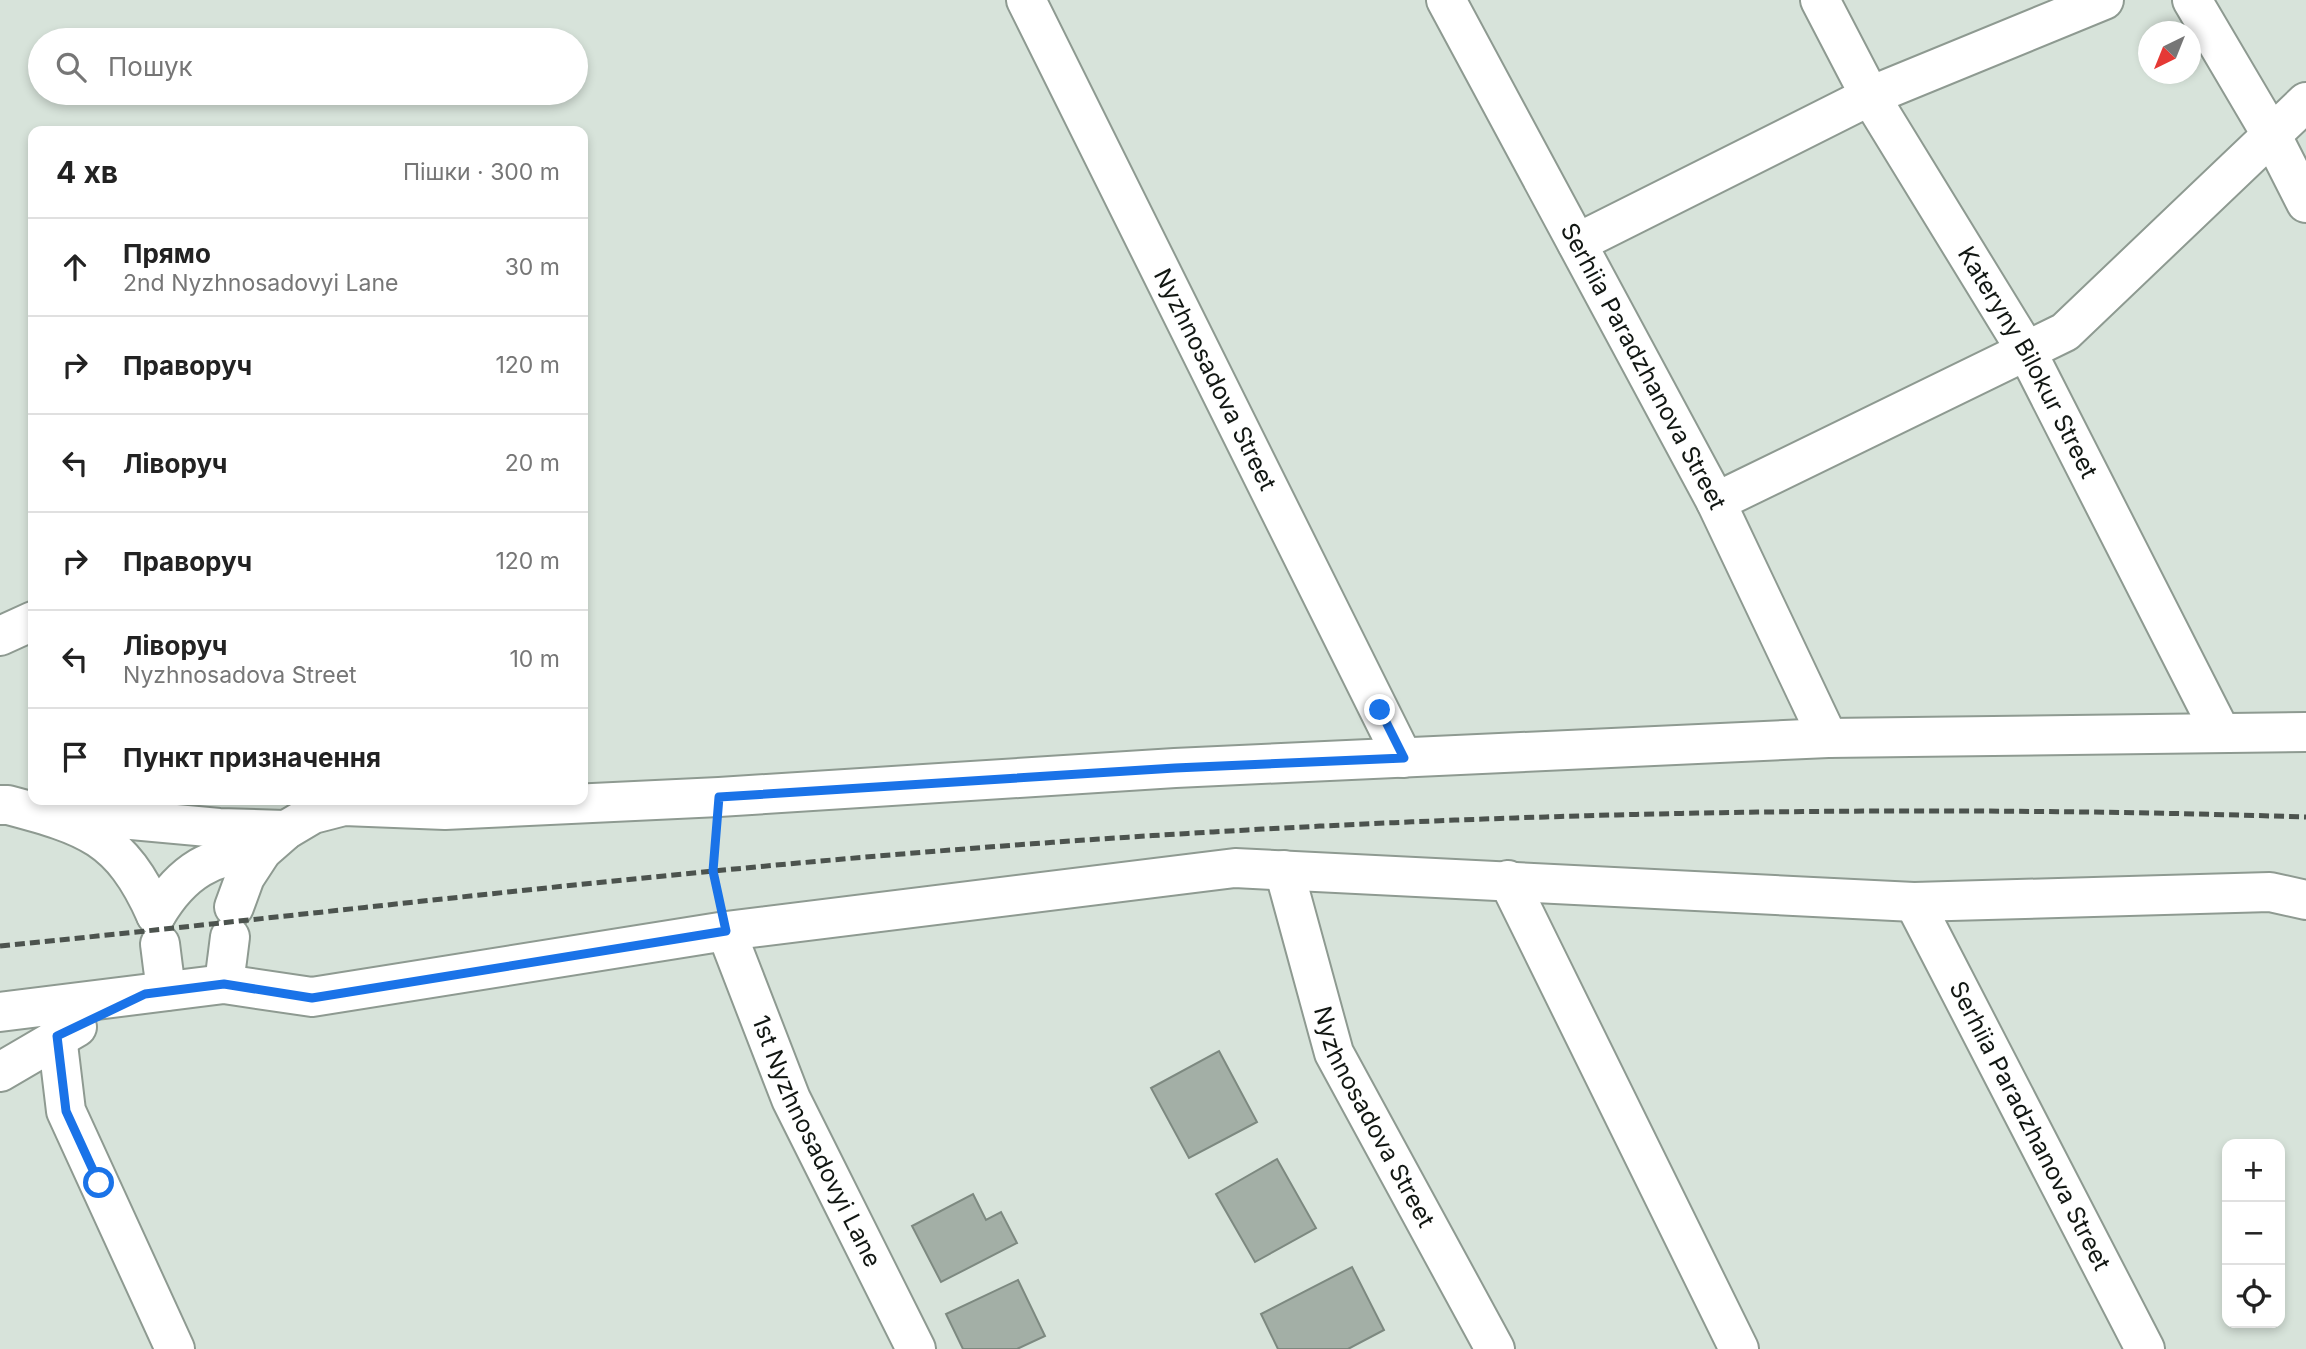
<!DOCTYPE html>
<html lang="uk">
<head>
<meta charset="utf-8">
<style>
  body { margin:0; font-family:Inter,sans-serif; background:#f6f6f6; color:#222 }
  .controls { position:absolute; right:21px; bottom:21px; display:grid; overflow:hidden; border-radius:14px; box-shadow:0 4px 10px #0003 }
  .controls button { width:63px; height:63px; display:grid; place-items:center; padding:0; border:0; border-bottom:2px solid #e0e0e0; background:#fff; color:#222; font:35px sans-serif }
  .compass { position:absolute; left:2138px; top:21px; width:63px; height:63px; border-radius:50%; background:#fff; box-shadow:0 4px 10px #0003; rotate:223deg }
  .stop { position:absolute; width:21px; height:21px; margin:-16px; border:5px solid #1a73e8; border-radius:50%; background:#fff }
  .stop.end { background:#1a73e8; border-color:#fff; box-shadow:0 2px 7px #0008 }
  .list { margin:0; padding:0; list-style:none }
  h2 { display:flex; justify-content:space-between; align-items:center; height:91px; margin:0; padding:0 28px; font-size:30px }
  h2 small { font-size:23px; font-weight:400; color:#767676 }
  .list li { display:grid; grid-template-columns:46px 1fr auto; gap:21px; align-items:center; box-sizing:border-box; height:98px; padding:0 28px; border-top:2px solid #e0e0e0 }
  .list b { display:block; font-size:26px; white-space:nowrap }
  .list p { margin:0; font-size:23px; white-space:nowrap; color:#767676 }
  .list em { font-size:23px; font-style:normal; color:#767676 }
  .icon { flex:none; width:38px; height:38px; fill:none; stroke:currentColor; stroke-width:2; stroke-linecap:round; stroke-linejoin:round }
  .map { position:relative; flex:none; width:2306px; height:1349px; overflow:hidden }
  .search { position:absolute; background:#fff; box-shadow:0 4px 10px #0003; left:28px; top:28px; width:560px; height:77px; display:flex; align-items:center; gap:18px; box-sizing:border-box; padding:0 24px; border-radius:38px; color:#767676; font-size:26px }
  .panel { position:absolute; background:#fff; box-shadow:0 4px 10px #0003; left:28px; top:126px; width:560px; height:679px; border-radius:14px }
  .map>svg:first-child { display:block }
  .building { fill:#a3afa6; stroke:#7d8980; stroke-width:2 }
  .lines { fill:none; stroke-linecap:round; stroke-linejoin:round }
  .minor-casing { stroke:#8e9a91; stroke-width:42 }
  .path { stroke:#929c94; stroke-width:4.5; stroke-dasharray:5 5; stroke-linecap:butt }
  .minor { stroke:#fff; stroke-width:38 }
  .rail { stroke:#4c534e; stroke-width:5; stroke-dasharray:10 5; stroke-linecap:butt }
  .route { stroke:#1a73e8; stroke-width:9 }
  .labels { text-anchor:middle; stroke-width:5; stroke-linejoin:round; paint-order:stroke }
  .street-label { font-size:24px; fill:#121713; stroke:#d7e3da }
</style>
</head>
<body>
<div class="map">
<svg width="2306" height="1349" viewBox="0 0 2306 1349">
  <rect width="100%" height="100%" fill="#d7e3da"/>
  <path class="building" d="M1219,1051L1257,1122L1189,1158L1151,1088Z
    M1277,1159L1316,1228L1255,1262L1216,1194Z
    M973,1194L986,1220L1001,1212L1017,1243L941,1282L912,1226Z
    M1352,1267L1384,1330L1348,1349H1278L1261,1314Z
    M1018,1280L1045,1336L1017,1349H963L946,1314Z"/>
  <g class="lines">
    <g class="minor-casing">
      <g id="minor">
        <path id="s1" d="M1026,0L1403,758"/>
        <path id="s2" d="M1446,0L1716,502L1828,738"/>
        <path id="s3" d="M1820,0L1870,96L2027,352L2221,733"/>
        <path d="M2192,0L2271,134L2306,203"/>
        <path d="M1577,243L1870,96L2104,0"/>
        <path d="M1716,502L2065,332L2306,102"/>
        <path d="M0,636L33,621"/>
        <path d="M0,805H8C87,826 121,836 156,915"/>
        <path d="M66,820L99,817L219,828L286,830"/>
        <path id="s4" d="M1284,870L1334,1053L1495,1349"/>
        <path d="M1508,880L1739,1349"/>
        <path id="s5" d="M1914,902L2145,1349"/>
        <path d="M234,907L245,877L262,851L286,830L313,814L344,806L445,810L719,797L1175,768L1828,738L2306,732"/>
        <path d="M156,915C182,871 212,854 262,851"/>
        <path id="s6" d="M726,931L791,1099L916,1349"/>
        <path d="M160,944L166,991"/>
        <path d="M224,984L230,937"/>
        <path d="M0,1012L224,984L312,997L726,931L1235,868L1914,902L2270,892L2306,900"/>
        <path d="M57,1036L66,1111L175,1349"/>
        <path d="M0,1072L77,1027"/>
      </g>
    </g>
    <path class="path" d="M716,835L714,871L718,892"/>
    <use href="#minor" class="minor"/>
    <path class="rail" d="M0,946C301,916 600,879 902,854C1369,815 1837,802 2306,817"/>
  </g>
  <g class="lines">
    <path class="route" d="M99,1183L66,1111L57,1036L145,994L224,984L312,998L726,931L713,871L719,797L1175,768L1404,758L1380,710"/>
  </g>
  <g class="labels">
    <g class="street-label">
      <text dy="8" stroke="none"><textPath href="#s3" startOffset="418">Kateryny Bilokur Street</textPath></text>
      <text dy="8" stroke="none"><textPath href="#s2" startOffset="416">Serhiia Paradzhanova Street</textPath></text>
      <text dy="8" stroke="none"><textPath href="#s1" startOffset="424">Nyzhnosadova Street</textPath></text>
      <text dy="8" stroke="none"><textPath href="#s4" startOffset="264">Nyzhnosadova Street</textPath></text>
      <text dy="8" stroke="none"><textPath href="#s5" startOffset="252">Serhiia Paradzhanova Street</textPath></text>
      <text dy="8" stroke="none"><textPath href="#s6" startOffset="229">1st Nyzhnosadovyi Lane</textPath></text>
    </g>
  </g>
</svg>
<div class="controls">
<button>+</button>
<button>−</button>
<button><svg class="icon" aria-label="locate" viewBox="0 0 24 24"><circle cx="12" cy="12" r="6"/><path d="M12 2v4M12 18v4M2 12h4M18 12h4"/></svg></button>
</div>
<svg class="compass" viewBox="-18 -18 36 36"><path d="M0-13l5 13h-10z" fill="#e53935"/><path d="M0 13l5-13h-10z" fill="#767676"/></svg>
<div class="stop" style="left:99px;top:1183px"></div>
<div class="stop end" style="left:1380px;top:710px"></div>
<div class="search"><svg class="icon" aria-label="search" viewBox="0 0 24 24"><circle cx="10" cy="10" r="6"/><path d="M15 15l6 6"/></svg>Пошук</div>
<section class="panel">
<h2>4 хв<small>Пішки · 300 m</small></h2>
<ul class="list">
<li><svg class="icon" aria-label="ahead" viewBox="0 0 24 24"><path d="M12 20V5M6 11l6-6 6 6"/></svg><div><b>Прямо</b><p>2nd Nyzhnosadovyi Lane</p></div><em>30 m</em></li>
<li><svg class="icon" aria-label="right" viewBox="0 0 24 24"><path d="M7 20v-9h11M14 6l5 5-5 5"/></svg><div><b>Праворуч</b></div><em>120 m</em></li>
<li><svg class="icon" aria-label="left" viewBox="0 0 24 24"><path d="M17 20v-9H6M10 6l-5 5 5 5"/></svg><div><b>Ліворуч</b></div><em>20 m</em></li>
<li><svg class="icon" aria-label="right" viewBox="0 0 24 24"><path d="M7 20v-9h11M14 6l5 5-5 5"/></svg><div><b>Праворуч</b></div><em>120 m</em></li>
<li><svg class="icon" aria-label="left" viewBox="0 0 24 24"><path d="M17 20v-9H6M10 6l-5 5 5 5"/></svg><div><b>Ліворуч</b><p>Nyzhnosadova Street</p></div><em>10 m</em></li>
<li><svg class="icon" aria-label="arrive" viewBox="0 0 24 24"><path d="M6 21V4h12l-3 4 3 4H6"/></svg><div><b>Пункт призначення</b></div></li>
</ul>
</section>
</div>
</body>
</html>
